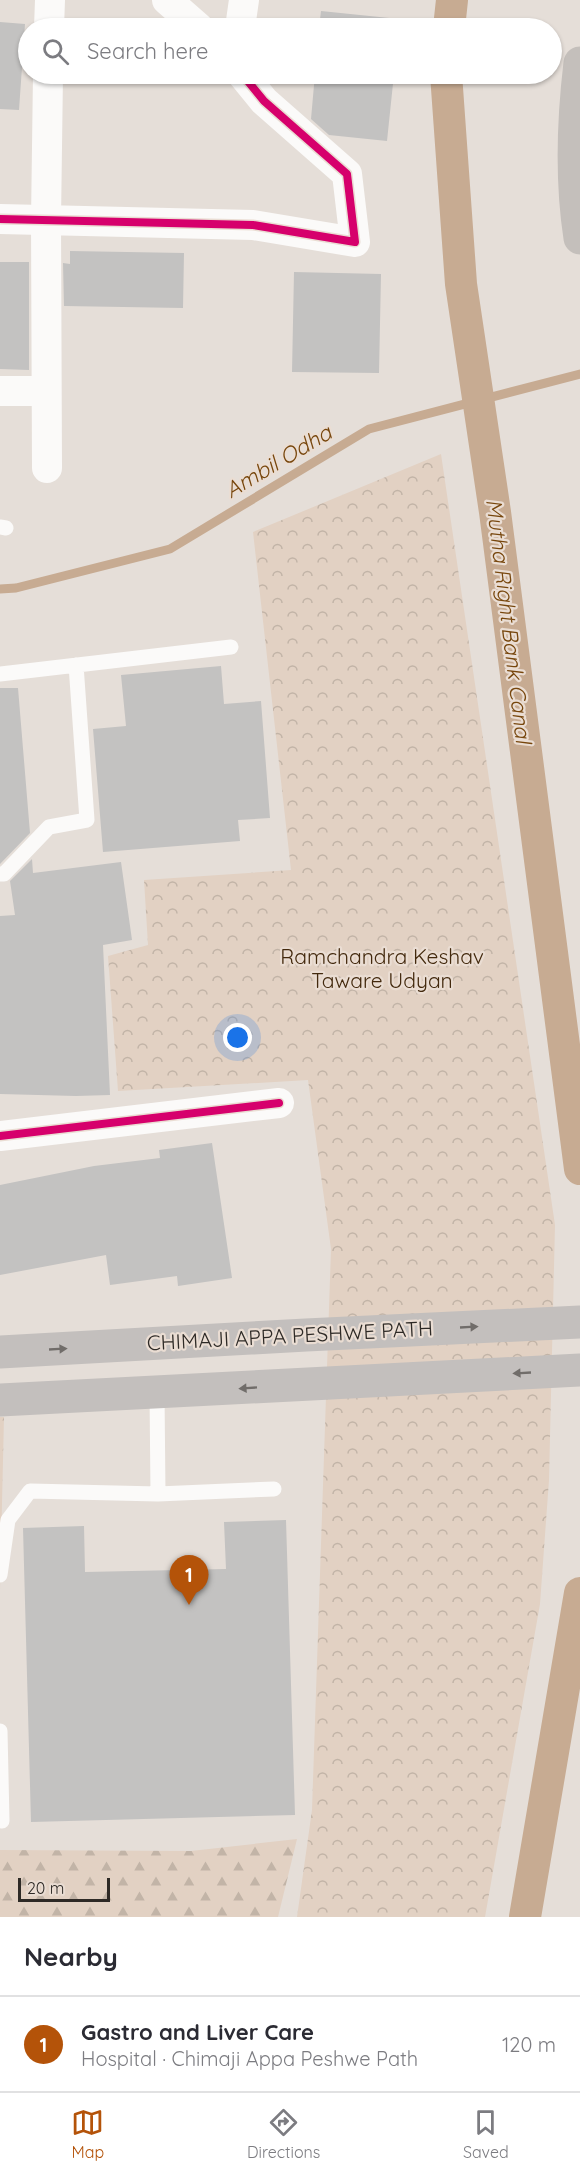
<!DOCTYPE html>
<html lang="en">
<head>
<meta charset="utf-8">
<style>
  body { margin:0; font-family:Quicksand,sans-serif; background:#f7f7f7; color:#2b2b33 }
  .scale { position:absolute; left:18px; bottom:15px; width:92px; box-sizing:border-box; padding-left:6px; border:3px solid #2e2a26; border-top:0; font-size:16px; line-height:21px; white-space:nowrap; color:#2e2a26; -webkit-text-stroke:4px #eaddd3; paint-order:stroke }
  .you { position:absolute; left:238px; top:1038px; width:21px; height:21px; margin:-15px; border:4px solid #fff; border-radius:50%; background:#1a73e8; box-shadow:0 0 0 9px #1a73e833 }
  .badge { display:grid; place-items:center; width:39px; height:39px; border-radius:50%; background:#b45309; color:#fff; font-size:20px; font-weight:700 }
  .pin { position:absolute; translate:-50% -50px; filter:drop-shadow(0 2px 3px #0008) }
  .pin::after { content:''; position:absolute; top:32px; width:21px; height:18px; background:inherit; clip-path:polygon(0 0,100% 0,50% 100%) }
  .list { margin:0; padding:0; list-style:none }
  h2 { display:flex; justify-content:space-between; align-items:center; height:78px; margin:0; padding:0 24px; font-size:26px }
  h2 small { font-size:20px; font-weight:400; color:#7c7c81 }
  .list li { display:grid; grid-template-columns:39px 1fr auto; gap:18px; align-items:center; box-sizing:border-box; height:96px; padding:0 24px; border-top:2px solid #e1e1e2 }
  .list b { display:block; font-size:22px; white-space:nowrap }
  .list p { margin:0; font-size:20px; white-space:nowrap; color:#7c7c81 }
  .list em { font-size:20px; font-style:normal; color:#7c7c81 }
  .icon { flex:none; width:33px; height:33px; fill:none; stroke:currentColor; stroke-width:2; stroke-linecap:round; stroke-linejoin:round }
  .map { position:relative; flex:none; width:580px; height:1917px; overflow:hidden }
  .search { position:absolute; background:#fff; box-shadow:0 2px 4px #0004; left:18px; right:18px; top:18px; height:66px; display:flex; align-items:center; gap:15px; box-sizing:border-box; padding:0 21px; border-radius:33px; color:#7c7c81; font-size:22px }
  .sheet { height:174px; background:#fff }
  nav { display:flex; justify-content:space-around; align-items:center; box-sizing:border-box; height:84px; border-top:2px solid #e1e1e2; background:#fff; font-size:16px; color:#7c7c81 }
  nav a { display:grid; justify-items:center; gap:3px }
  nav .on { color:#b45309 }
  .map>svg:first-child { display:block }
  .forest { fill:url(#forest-firs) }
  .park { fill:url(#park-crowns) }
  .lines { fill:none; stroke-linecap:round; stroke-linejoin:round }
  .stream { stroke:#c7ab92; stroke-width:9 }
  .canal { stroke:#c7ab92; stroke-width:32 }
  .building { fill:#c3c2c1 }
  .lane { stroke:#fbfaf9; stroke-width:15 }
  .street { stroke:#fbfaf9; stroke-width:30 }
  .secondary { stroke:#c3bfbd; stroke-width:33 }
  .primary { stroke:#c4bfbb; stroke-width:33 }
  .cycleway-casing { stroke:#eaddd3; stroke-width:11 }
  .cycleway { stroke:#d6006c; stroke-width:8 }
  .oneway { fill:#716d6a }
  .labels { text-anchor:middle; stroke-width:4.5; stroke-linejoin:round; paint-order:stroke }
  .park-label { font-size:21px; fill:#43290d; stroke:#eaddd3 }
  .street-label { font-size:21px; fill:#2e2a26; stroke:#eaddd3 }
  .water-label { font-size:22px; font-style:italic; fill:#77460c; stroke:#eaddd3 }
</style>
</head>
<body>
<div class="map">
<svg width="580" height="1917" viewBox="0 0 580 1917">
  <defs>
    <pattern id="forest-firs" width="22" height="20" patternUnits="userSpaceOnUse" patternTransform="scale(1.5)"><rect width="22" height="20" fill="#e2d1c3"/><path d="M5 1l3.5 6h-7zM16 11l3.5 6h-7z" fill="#c2b4a7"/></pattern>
    <pattern id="park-crowns" width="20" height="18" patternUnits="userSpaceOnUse" patternTransform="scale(1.5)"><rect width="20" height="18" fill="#e2d1c3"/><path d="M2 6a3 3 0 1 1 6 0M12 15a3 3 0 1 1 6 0" fill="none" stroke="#c2b4a7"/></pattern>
  </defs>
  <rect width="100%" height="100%" fill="#e5ded8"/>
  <path class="forest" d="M0,1417H4L0,1591Z
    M297,1839L278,1917H0V1850L191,1851Z"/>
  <path class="park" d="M441,454L555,1225L549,1480L540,1604L485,1917H297L312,1810L331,1249L308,1080L118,1091L108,956L148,945L144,880L291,870L253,532Z"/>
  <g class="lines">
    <path class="stream" d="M0,589L16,588L170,549L369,429L580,374"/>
    <path class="canal" d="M449,28L452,0
      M446,74L461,284L495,512L580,1169
      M525,1917L580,1593"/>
  </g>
  <path class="building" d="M321,11L399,19L398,28H319Z
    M0,22L25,24L19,110L0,109Z
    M315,74H394L387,141L329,135L311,119Z
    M70,251L184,253L183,308L64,306L63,263L70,264Z
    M0,262H29V370L0,369Z
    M294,272L381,274L379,373L292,372Z
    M221,666L224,704L261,701L270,818L238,820L240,841L103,852L93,729L126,726L121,675Z
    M0,688H18L30,833L0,864Z
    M32,859L33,873L121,862L132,940L103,945L110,1095L76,1096L0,1094V916L15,915L10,881Z
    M212,1143L232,1278L178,1286L177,1276L110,1285L106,1255L0,1275V1185L94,1166L160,1158L159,1150Z
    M286,1520L295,1815L31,1822L23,1528L84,1526L85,1572L226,1569L224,1522Z"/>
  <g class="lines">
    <path class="lane" d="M0,527L6,528
      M0,674L231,647
      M0,874H4L49,827L87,820L76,665
      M158,1494L274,1489
      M0,1575L8,1520L30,1491L158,1494L157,1393
      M0,1731L2,1821"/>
    <path class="street" d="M167,0L199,28
      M49,28L50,0
      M240,28L244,0
      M0,219L253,225L355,242L347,174L264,101L242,74
      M0,391H46
      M47,468L46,220L48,74
      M0,1136L279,1103"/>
    <path class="secondary" d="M0,1352L306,1335L580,1322
      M0,1400L580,1370"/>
    <path class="primary" d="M580,63C573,122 571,180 580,238"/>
    <g class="cycleway-casing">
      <path id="cycleway" d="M0,219L253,225L355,242L347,174L264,101L242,74
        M0,1136L279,1103"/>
    </g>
    <use href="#cycleway" class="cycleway"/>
  </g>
  <defs><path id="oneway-solid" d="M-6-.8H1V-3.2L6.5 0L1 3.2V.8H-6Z" transform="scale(1.5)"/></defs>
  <g class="oneway">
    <use href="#oneway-solid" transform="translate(469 1327) rotate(-3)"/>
    <use href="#oneway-solid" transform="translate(58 1349) rotate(-3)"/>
    <use href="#oneway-solid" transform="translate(522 1373) rotate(177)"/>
    <use href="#oneway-solid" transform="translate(248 1388) rotate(176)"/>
  </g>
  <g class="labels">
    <g class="park-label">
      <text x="382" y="964">Ramchandra Keshav<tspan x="382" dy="24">Taware Udyan</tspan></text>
    </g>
    <g class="street-label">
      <text transform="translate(290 1336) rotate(-3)" y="7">CHIMAJI APPA PESHWE PATH</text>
    </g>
    <g class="water-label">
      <text transform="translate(278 461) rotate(-31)" y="8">Ambil Odha</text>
      <text transform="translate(509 621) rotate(83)" y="8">Mutha Right Bank Canal</text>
    </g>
  </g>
</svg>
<div class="scale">20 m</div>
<div class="you"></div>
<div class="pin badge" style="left:189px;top:1605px">1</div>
<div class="search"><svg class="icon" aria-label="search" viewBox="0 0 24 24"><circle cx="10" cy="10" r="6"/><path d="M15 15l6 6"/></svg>Search here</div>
</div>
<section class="sheet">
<h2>Nearby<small></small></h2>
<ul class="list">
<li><span class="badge">1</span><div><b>Gastro and Liver Care</b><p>Hospital · Chimaji Appa Peshwe Path</p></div><em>120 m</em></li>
</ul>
</section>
<nav>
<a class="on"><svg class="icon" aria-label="map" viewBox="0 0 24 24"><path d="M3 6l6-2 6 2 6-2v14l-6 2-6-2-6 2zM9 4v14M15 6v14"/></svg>Map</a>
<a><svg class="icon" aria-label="directions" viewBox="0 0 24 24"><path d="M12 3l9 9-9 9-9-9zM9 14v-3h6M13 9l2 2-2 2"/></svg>Directions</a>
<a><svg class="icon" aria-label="saved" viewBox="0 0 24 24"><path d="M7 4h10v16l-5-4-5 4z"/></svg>Saved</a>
</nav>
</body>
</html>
